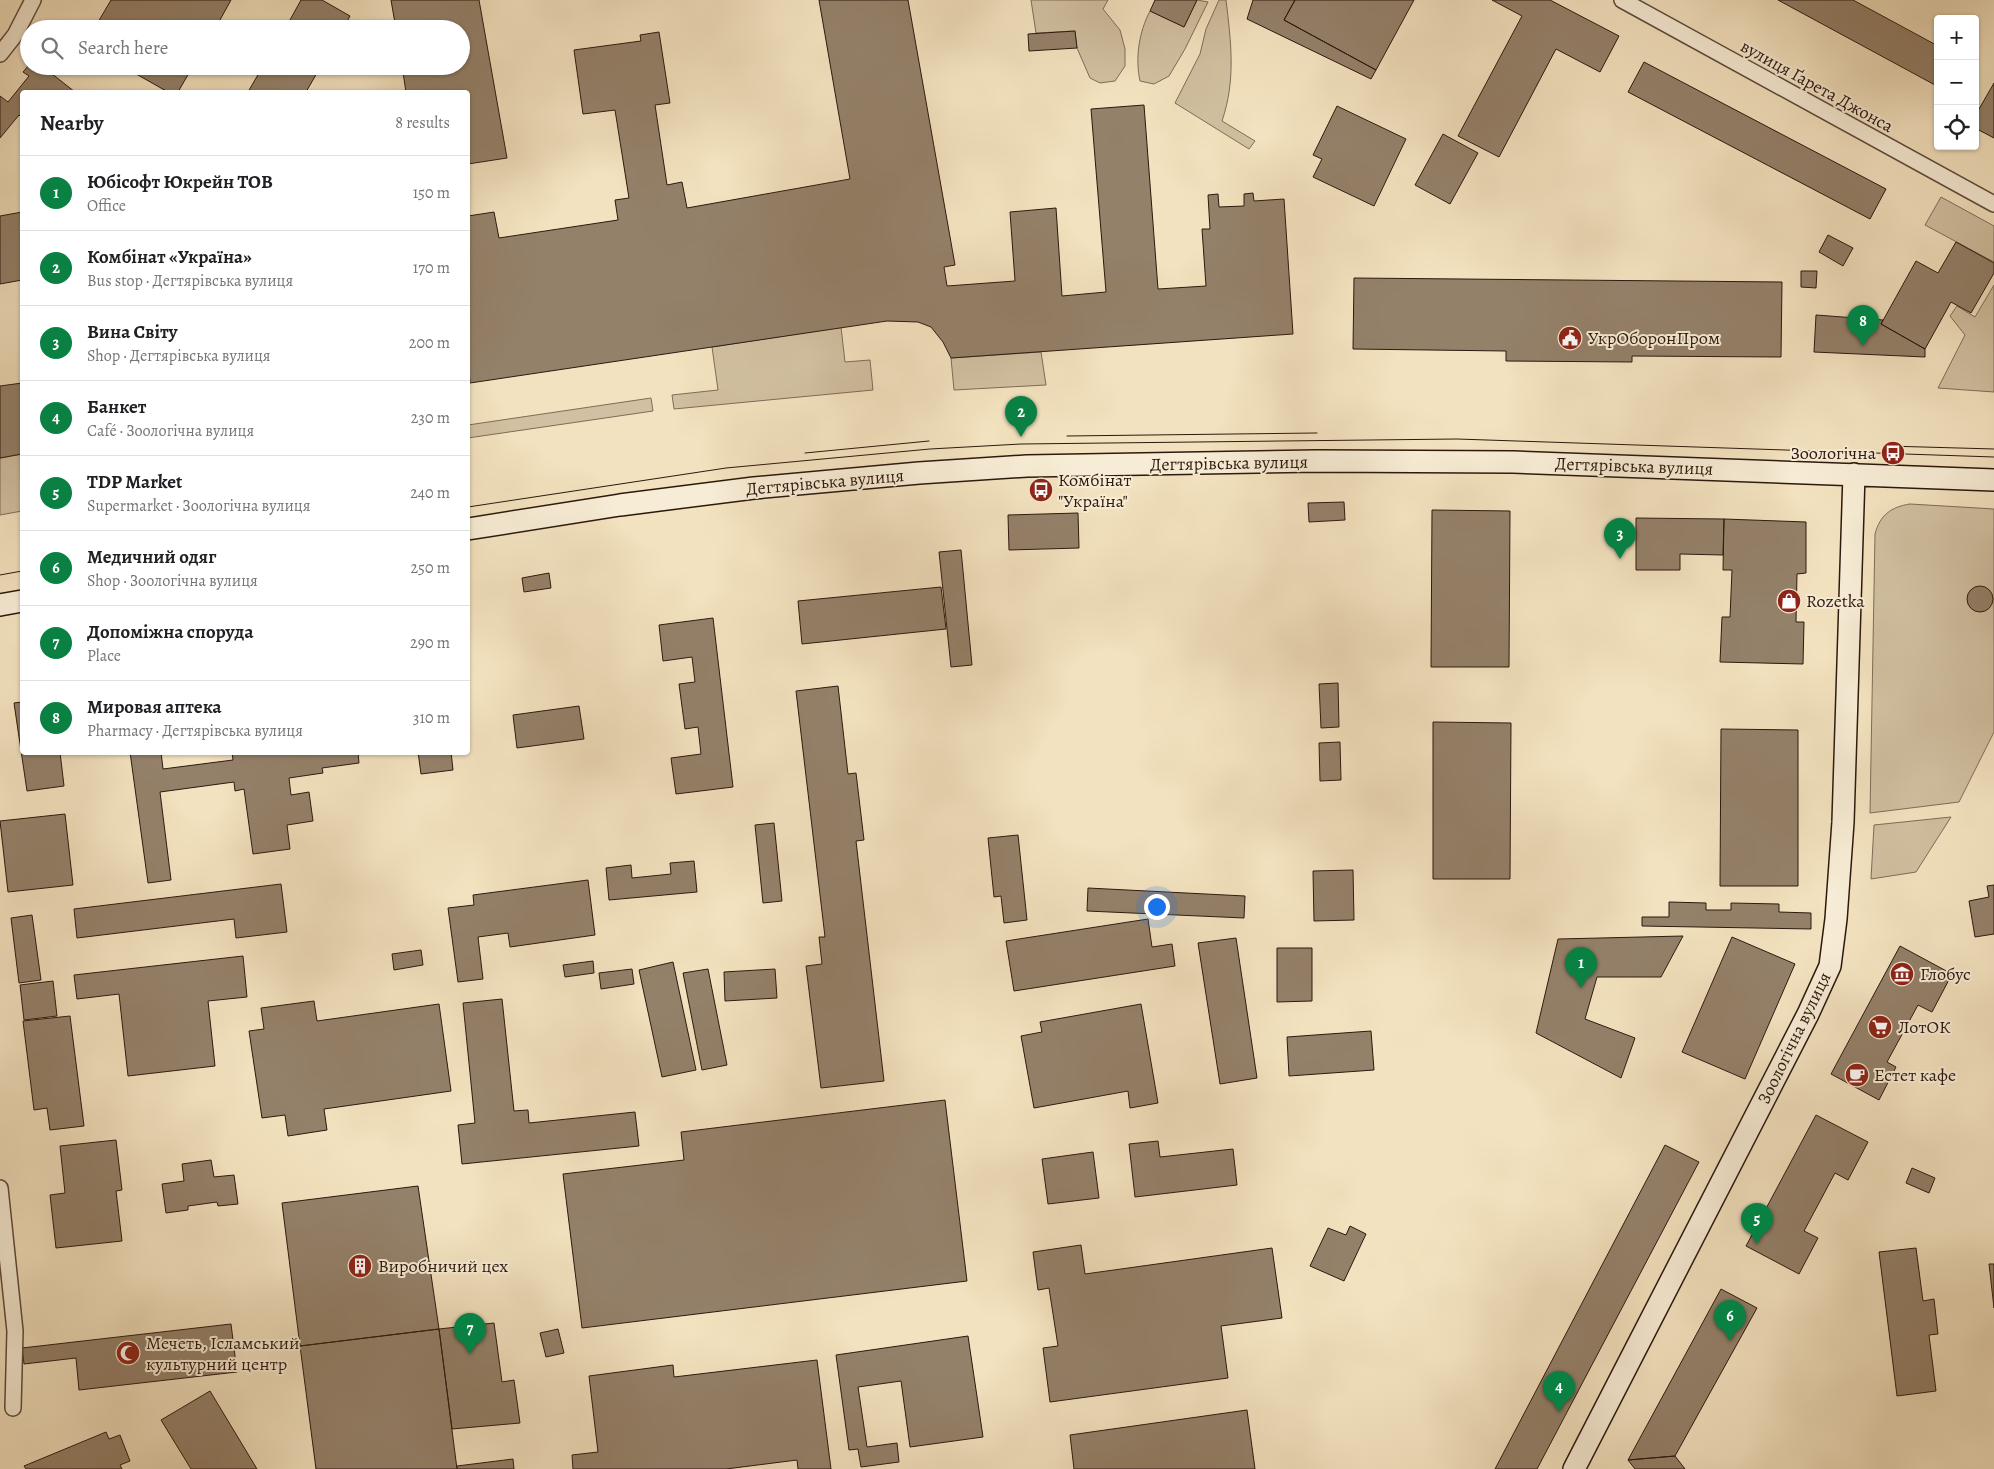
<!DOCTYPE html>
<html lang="en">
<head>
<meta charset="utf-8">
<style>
  body { margin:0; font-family:Alegreya,serif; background:#f6f6f6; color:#202124 }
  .controls { position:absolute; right:15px; top:15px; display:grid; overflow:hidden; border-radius:5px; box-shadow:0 1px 4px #0004 }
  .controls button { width:45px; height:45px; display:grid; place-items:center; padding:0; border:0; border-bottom:1px solid #e0e0e0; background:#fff; color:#202124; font:25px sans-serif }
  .you { position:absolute; left:1156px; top:906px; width:18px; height:18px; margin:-12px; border:4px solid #fff; border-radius:50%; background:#1a73e8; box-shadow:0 0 0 8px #1a73e833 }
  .badge { display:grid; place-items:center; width:32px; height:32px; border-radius:50%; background:#0b8043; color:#fff; font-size:16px; font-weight:700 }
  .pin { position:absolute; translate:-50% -41px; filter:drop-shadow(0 1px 2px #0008) }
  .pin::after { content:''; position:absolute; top:26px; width:18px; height:15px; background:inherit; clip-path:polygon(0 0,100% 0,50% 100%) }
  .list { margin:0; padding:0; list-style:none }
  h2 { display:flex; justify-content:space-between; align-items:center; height:65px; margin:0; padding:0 20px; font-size:21px }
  h2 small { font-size:16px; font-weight:400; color:#757577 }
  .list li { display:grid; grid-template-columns:32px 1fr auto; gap:15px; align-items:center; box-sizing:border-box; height:75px; padding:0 20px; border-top:1px solid #e0e0e0 }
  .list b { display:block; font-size:19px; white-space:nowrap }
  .list p { margin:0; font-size:16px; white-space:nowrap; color:#757577 }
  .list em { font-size:16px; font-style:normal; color:#757577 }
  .icon { flex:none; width:28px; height:28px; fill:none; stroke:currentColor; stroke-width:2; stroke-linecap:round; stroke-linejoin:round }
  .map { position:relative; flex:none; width:1994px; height:1469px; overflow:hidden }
  .search { position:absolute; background:#fff; box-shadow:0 1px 4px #0004; left:20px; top:20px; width:450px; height:55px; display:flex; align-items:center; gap:12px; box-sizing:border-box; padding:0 18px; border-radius:28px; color:#757577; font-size:19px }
  .panel { position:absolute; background:#fff; box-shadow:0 1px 4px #0004; left:20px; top:90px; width:450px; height:665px; border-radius:5px }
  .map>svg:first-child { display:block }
  .green { fill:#d1c0a1; stroke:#7f6c58 }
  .building { fill:#94816a; stroke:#2d180e }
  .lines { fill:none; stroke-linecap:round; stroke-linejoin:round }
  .street-casing { stroke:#5e4a3a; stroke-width:18 }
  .secondary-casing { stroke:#2d180e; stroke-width:24 }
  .street { stroke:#f7ecd5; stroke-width:15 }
  .secondary { stroke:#f7ecd5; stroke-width:21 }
  .tram { stroke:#2d180e; stroke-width:1 }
  .labels { text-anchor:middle; stroke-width:4; stroke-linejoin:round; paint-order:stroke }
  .street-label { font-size:18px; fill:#2d180e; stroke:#f7ecd5 }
  .poi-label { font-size:18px; fill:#2d180e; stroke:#f7ecd5; text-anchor:start }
</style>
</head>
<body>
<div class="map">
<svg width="1994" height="1469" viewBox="0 0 1994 1469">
  <rect width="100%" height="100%" fill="#f3e2bf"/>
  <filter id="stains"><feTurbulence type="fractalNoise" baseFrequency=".004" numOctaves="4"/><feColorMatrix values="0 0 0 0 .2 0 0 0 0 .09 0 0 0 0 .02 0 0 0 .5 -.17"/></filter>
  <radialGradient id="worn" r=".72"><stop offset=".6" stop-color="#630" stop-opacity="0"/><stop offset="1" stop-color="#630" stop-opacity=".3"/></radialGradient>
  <path class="green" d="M1031,0H1108L1103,9L1120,30L1125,49V66L1115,81L1100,83L1090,78L1077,48L1075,31L1036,33Z
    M1197,0L1208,2L1185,49L1169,76L1154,84L1140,81C1135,58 1139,32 1150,11L1184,27Z
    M1219,0H1226C1231,42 1236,80 1222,121L1255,141L1249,149L1175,103L1200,54L1206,29Z
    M1941,197L1994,226V262L1925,225Z
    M1994,285V392L1938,388L1965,335L1950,316L1957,306L1975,317Z
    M841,327L845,362L870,360L873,390L674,409L672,395L718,390L712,347Z
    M1041,352L1046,385L954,390L951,358Z
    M651,398L653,411L468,438V425Z
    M22,454V511L0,515V458Z
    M1910,504L1994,509V732L1959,802L1870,813L1875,534C1880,515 1891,507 1910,504Z
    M1951,817L1916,872L1871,879L1874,825Z"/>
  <path class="building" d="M111,0H231L215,29H94Z
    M301,0H322L350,16L343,29H285Z
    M391,0H479L507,158L468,164V92H406L402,66H461V29H396Z
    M819,0H908L955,265L944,267L947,286L1015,281L1010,212L1056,208L1062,296L1106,292L1091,109L1144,105L1158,289L1206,286L1202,229H1210L1208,195L1218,194L1219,207L1244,206V194L1253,193L1254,201L1284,199L1293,334L951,358L943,342L931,327L918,322L887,321L470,383L468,359V216L494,212L499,238L618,220L615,200L629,198L615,110L583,114L574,50L641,41L640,35L659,32L670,103L655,105L667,185L682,182L687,208L850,179Z
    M1155,0H1197L1184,27L1150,11Z
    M1253,0H1295L1284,20L1376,70L1371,79L1247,19Z
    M1295,0H1414L1376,70L1284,20Z
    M1492,0H1550L1619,36L1600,72L1556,49L1499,157L1458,136L1522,16Z
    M1778,0H1853L1938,46V79L1935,85Z
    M1075,31L1077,48L1029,51L1028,34Z
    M1644,62L1886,189L1870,219L1628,92Z
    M29,65V66H42L75,92H22V118L19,115L0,138V96L8,102L29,76L23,72Z
    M122,66H193L178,92H168Z
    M263,66H321L306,92H248Z
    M1994,83V138L1975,128V116Z
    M1337,106L1406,139L1374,206L1313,177L1322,159L1313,155Z
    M1443,134L1478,153L1450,204L1415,185Z
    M22,212V280L0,284V216Z
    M1828,235L1853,248L1843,266L1819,252Z
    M1956,242L1994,263V273L1971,313L1951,302L1925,349L1881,324L1916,261L1938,273Z
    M1801,271H1817L1816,288L1801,287Z
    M1354,278L1782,282L1781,357L1632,356V362L1506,361V351L1353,349Z
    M1816,315L1883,320L1881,324L1925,349V357L1814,352Z
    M22,383V454L0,458V386Z
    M1344,502L1345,520L1309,522L1308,503Z
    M1432,510L1510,511L1509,667H1431Z
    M1078,513L1079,548L1009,550L1008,515Z
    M1636,518L1724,519L1723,555L1680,554V570H1636Z
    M1724,519L1806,522V573L1797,574L1796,622H1804L1803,664L1720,662L1722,617H1730L1732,570H1723Z
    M961,550L972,665L951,667L939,552Z
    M549,573L551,588L524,592L522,578Z
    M1967 599a13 13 0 1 1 26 0a13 13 0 1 1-26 0Z
    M941,587L946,629L802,644L798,601Z
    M713,618L733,787L676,794L671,758L701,754L698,727L685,729L679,684L695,682L692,657L663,661L659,625Z
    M1338,683L1339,727L1321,728L1319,684Z
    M838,686L848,774L856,773L864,840L856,841L884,1081L821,1088L806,966L822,964L819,937H825L796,691Z
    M22,702V752H60L64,786L27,791L14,703Z
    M579,706L584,739L517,748L513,715Z
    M1433,722L1511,723L1510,879H1433Z
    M1721,729L1798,730V886H1720Z
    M1340,742L1341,780L1320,781L1319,743Z
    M130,752H161L163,769L233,760L232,752H358L359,763L322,768L323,773L289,778L291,795L309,792L313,821L287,825L290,849L253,854L244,789L235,791L234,782L160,792L171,880L148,883Z
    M418,752H451L453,770L421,774Z
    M65,814L73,885L8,892L0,821Z
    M774,823L782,901L763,903L755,825Z
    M1018,835L1027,920L1004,923L1001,896L994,897L988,838Z
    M694,861L697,892L609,900L606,868L631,865L632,878L671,874L670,863Z
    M1353,870L1354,920L1314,921L1313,871Z
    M588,880L595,935L510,947L508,933L478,937L483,979L458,982L448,908L474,905L473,895Z
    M281,884L287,932L236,938L234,919L77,938L74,909Z
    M1994,885V934L1975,937L1969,901L1989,897L1987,886Z
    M1088,888L1245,896L1244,918L1087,911Z
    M1669,902L1706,903V910H1731V903L1779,904V912L1811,913V929L1642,926V917H1669Z
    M32,915L41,980L19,983L11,918Z
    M1148,919L1152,947L1172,944L1175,966L1014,991L1006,941Z
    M1683,936L1661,977H1597L1585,1019L1635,1038L1621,1078L1536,1033L1558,939Z
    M1732,937L1795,964L1745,1079L1682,1052Z
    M1236,938L1257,1078L1220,1084L1198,943Z
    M1900,946L1952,974L1932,1012L1918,1005L1887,1062L1896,1067L1879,1100L1831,1074Z
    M1277,948H1312V1001L1277,1002Z
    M421,950L423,965L394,970L392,954Z
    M243,956L247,997L208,1001L215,1066L128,1076L119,994L77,999L74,975Z
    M593,961L594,973L565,977L563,965Z
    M673,962L696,1070L662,1077L639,970Z
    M632,969L634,984L601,989L599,973Z
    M708,969L727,1065L702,1070L683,973Z
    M775,969L777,998L725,1001L724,972Z
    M53,981L57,1016L24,1020L20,985Z
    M502,999L514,1111L528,1110L529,1123L635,1112L639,1146L462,1164L458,1125L475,1123L463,1003Z
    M314,1001L317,1021L439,1004L451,1091L324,1109L327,1130L288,1136L285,1115L262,1118L249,1031L264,1029L261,1008Z
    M1141,1004L1158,1103L1130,1108L1128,1091L1034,1108L1021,1036L1042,1032L1040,1022Z
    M70,1016L84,1126L50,1130L47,1108L34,1110L23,1021Z
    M1371,1031L1374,1070L1289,1076L1287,1037Z
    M945,1100L967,1281L582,1328L563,1174L684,1160L681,1132Z
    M1816,1115L1868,1142L1848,1180L1835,1173L1804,1231L1818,1238L1799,1274L1746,1246Z
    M116,1140L122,1190L116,1191L122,1241L56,1248L50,1195L65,1193L60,1146Z
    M1158,1141L1160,1157L1233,1149L1237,1185L1135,1197L1129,1144Z
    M1665,1145L1699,1162L1537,1469H1495Z
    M1093,1152L1099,1198L1048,1204L1042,1159Z
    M211,1160L214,1177L234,1175L238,1204L218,1206L217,1202L188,1206V1210L166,1213L162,1184L184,1181L182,1164Z
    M1912,1168L1935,1178L1929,1193L1906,1183Z
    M418,1186L439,1329L300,1346L282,1203Z
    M1350,1226L1366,1234L1344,1281L1310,1266L1328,1228L1346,1235Z
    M1081,1245L1085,1274L1272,1248L1282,1318L1221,1326L1228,1378L1050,1402L1043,1348L1058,1346L1049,1288L1038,1290L1033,1252Z
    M1916,1248L1923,1301L1934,1299L1938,1334L1929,1335L1936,1391L1897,1396L1879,1252Z
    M1989,1264H1994V1308Z
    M1721,1289L1757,1308L1675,1456L1628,1460Z
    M494,1323L502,1382L514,1380L520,1423L452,1429L439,1329Z
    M231,1324L237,1372L79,1390L76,1358L24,1364L22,1348Z
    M439,1329L457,1469H316L300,1346Z
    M558,1329L564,1353L546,1357L540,1333Z
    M968,1336L983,1437L910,1447L901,1381L858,1387L867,1447L897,1443L899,1462L861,1467L858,1449L849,1450L836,1355Z
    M817,1360L831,1469H798L797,1460L726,1469H573L572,1455L598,1452L589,1376L673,1365L674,1377Z
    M210,1391L257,1469H191L161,1420Z
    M1247,1410L1255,1469H1074L1070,1435Z
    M106,1432L109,1439L120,1435L130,1461L120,1465L122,1469H26L24,1466Z
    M1675,1456L1685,1469H1635L1628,1460Z
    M513,1459L514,1469H457V1466Z"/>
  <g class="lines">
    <g class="street-casing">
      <path id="street" d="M1622,0L1994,204
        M0,54L15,35L33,0
        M0,1188L15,1331L13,1408"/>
    </g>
    <g class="secondary-casing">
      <path id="secondary" d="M468,529L620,505L754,488L919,473L1027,466L1317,461L1513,462L1994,480
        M0,605L22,601
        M1574,1469L1808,1014L1830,966L1836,919L1843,822L1854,474"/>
    </g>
    <use href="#street" class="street"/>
    <use href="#secondary" class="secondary"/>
    <path class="tram" d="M1067,436L1317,433
      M1887,446L1994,449
      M805,453L929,441
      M468,507L726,468L930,449L1021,444L1457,439L1994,457
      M0,575L22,571"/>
  </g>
  <defs>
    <g id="civic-disc" transform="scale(1.25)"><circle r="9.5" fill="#8f2418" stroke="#f7ecd5"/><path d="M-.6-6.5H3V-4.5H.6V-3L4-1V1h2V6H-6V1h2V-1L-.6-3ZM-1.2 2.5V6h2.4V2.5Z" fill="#fff"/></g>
    <g id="bus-disc" transform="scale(1.25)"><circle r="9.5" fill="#8f2418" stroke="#f7ecd5"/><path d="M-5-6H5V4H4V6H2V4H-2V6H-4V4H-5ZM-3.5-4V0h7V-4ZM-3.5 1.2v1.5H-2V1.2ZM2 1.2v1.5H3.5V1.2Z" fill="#fff"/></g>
    <g id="shop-disc" transform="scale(1.25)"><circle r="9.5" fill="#8f2418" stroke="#f7ecd5"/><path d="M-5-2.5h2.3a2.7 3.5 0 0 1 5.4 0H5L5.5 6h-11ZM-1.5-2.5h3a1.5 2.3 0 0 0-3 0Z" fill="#fff"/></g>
    <g id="museum-disc" transform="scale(1.25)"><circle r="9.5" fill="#8f2418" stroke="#f7ecd5"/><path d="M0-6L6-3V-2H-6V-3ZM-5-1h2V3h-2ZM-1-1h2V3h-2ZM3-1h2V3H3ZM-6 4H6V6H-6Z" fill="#fff"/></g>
    <g id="supermarket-disc" transform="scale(1.25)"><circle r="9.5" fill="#8f2418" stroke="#f7ecd5"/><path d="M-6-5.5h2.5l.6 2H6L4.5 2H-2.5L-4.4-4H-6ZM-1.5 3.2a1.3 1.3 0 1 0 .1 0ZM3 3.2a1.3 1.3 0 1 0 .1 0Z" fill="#fff"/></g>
    <g id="cafe-disc" transform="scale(1.25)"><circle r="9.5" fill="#8f2418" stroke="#f7ecd5"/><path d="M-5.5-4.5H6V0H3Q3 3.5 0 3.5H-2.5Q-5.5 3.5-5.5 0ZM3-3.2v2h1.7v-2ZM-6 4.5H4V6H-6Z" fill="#fff"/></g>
    <g id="building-disc" transform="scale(1.25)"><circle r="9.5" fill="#8f2418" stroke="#f7ecd5"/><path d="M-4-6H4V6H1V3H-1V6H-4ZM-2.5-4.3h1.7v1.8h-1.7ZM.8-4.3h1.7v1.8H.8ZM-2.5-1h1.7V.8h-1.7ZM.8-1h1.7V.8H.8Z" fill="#fff"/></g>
    <g id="mosque-disc" transform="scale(1.25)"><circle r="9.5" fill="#8f2418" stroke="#f7ecd5"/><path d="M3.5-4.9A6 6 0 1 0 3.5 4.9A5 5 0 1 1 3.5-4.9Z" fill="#fff"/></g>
  </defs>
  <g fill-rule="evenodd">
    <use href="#civic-disc" x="1570" y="338"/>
    <use href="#bus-disc" x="1893" y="453"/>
    <use href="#bus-disc" x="1041" y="490"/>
    <use href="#shop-disc" x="1789" y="601"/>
    <use href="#museum-disc" x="1902" y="974"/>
    <use href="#supermarket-disc" x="1880" y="1027"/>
    <use href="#cafe-disc" x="1857" y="1075"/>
    <use href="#building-disc" x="360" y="1266"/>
    <use href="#mosque-disc" x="128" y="1353"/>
  </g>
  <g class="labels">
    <g class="street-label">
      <text transform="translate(1817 86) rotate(29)" y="6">вулиця Ґарета Джонса</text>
      <text transform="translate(1229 463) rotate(-1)" y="6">Дегтярівська вулиця</text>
      <text transform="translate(1634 466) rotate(2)" y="6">Дегтярівська вулиця</text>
      <text transform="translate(825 482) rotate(-5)" y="6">Дегтярівська вулиця</text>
      <text transform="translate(1794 1038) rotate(-64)" y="6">Зоологічна вулиця</text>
    </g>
    <g class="poi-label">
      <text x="1588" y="344">УкрОборонПром</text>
      <text x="1876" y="459" text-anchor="end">Зоологічна</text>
      <text x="1058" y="486">Комбінат<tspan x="1058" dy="21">"Україна"</tspan></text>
      <text x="1806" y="607">Rozetka</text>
      <text x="1920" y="980">Глобус</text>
      <text x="1898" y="1033">ЛотОК</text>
      <text x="1874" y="1081">Естет кафе</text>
      <text x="378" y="1272">Виробничий цех</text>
      <text x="146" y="1349">Мечеть, Ісламський<tspan x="146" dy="21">культурний центр</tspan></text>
    </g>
  </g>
  <rect width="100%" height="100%" filter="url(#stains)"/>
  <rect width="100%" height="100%" fill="url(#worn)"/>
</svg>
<div class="controls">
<button>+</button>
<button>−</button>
<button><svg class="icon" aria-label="locate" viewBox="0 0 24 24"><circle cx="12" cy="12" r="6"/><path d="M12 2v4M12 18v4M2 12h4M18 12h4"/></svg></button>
</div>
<div class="you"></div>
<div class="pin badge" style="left:1581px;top:988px">1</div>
<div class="pin badge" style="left:1021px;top:437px">2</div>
<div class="pin badge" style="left:1620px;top:559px">3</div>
<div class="pin badge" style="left:1559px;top:1412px">4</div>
<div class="pin badge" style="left:1757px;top:1244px">5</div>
<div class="pin badge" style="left:1730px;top:1341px">6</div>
<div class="pin badge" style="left:470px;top:1354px">7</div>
<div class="pin badge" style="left:1863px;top:346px">8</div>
<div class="search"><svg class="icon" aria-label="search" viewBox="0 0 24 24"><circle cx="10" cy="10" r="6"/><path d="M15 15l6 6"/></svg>Search here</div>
<section class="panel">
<h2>Nearby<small>8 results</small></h2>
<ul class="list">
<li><span class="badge">1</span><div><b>Юбісофт Юкрейн ТОВ</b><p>Office</p></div><em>150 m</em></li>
<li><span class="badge">2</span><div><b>Комбінат «Україна»</b><p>Bus stop · Дегтярівська вулиця</p></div><em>170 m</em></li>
<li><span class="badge">3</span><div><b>Вина Світу</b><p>Shop · Дегтярівська вулиця</p></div><em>200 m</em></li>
<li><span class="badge">4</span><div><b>Банкет</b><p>Café · Зоологічна вулиця</p></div><em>230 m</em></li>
<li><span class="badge">5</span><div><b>TDP Market</b><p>Supermarket · Зоологічна вулиця</p></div><em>240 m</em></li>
<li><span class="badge">6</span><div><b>Медичний одяг</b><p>Shop · Зоологічна вулиця</p></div><em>250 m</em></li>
<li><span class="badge">7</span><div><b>Допоміжна споруда</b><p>Place</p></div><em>290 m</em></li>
<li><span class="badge">8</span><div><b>Мировая аптека</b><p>Pharmacy · Дегтярівська вулиця</p></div><em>310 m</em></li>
</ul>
</section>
</div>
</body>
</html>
